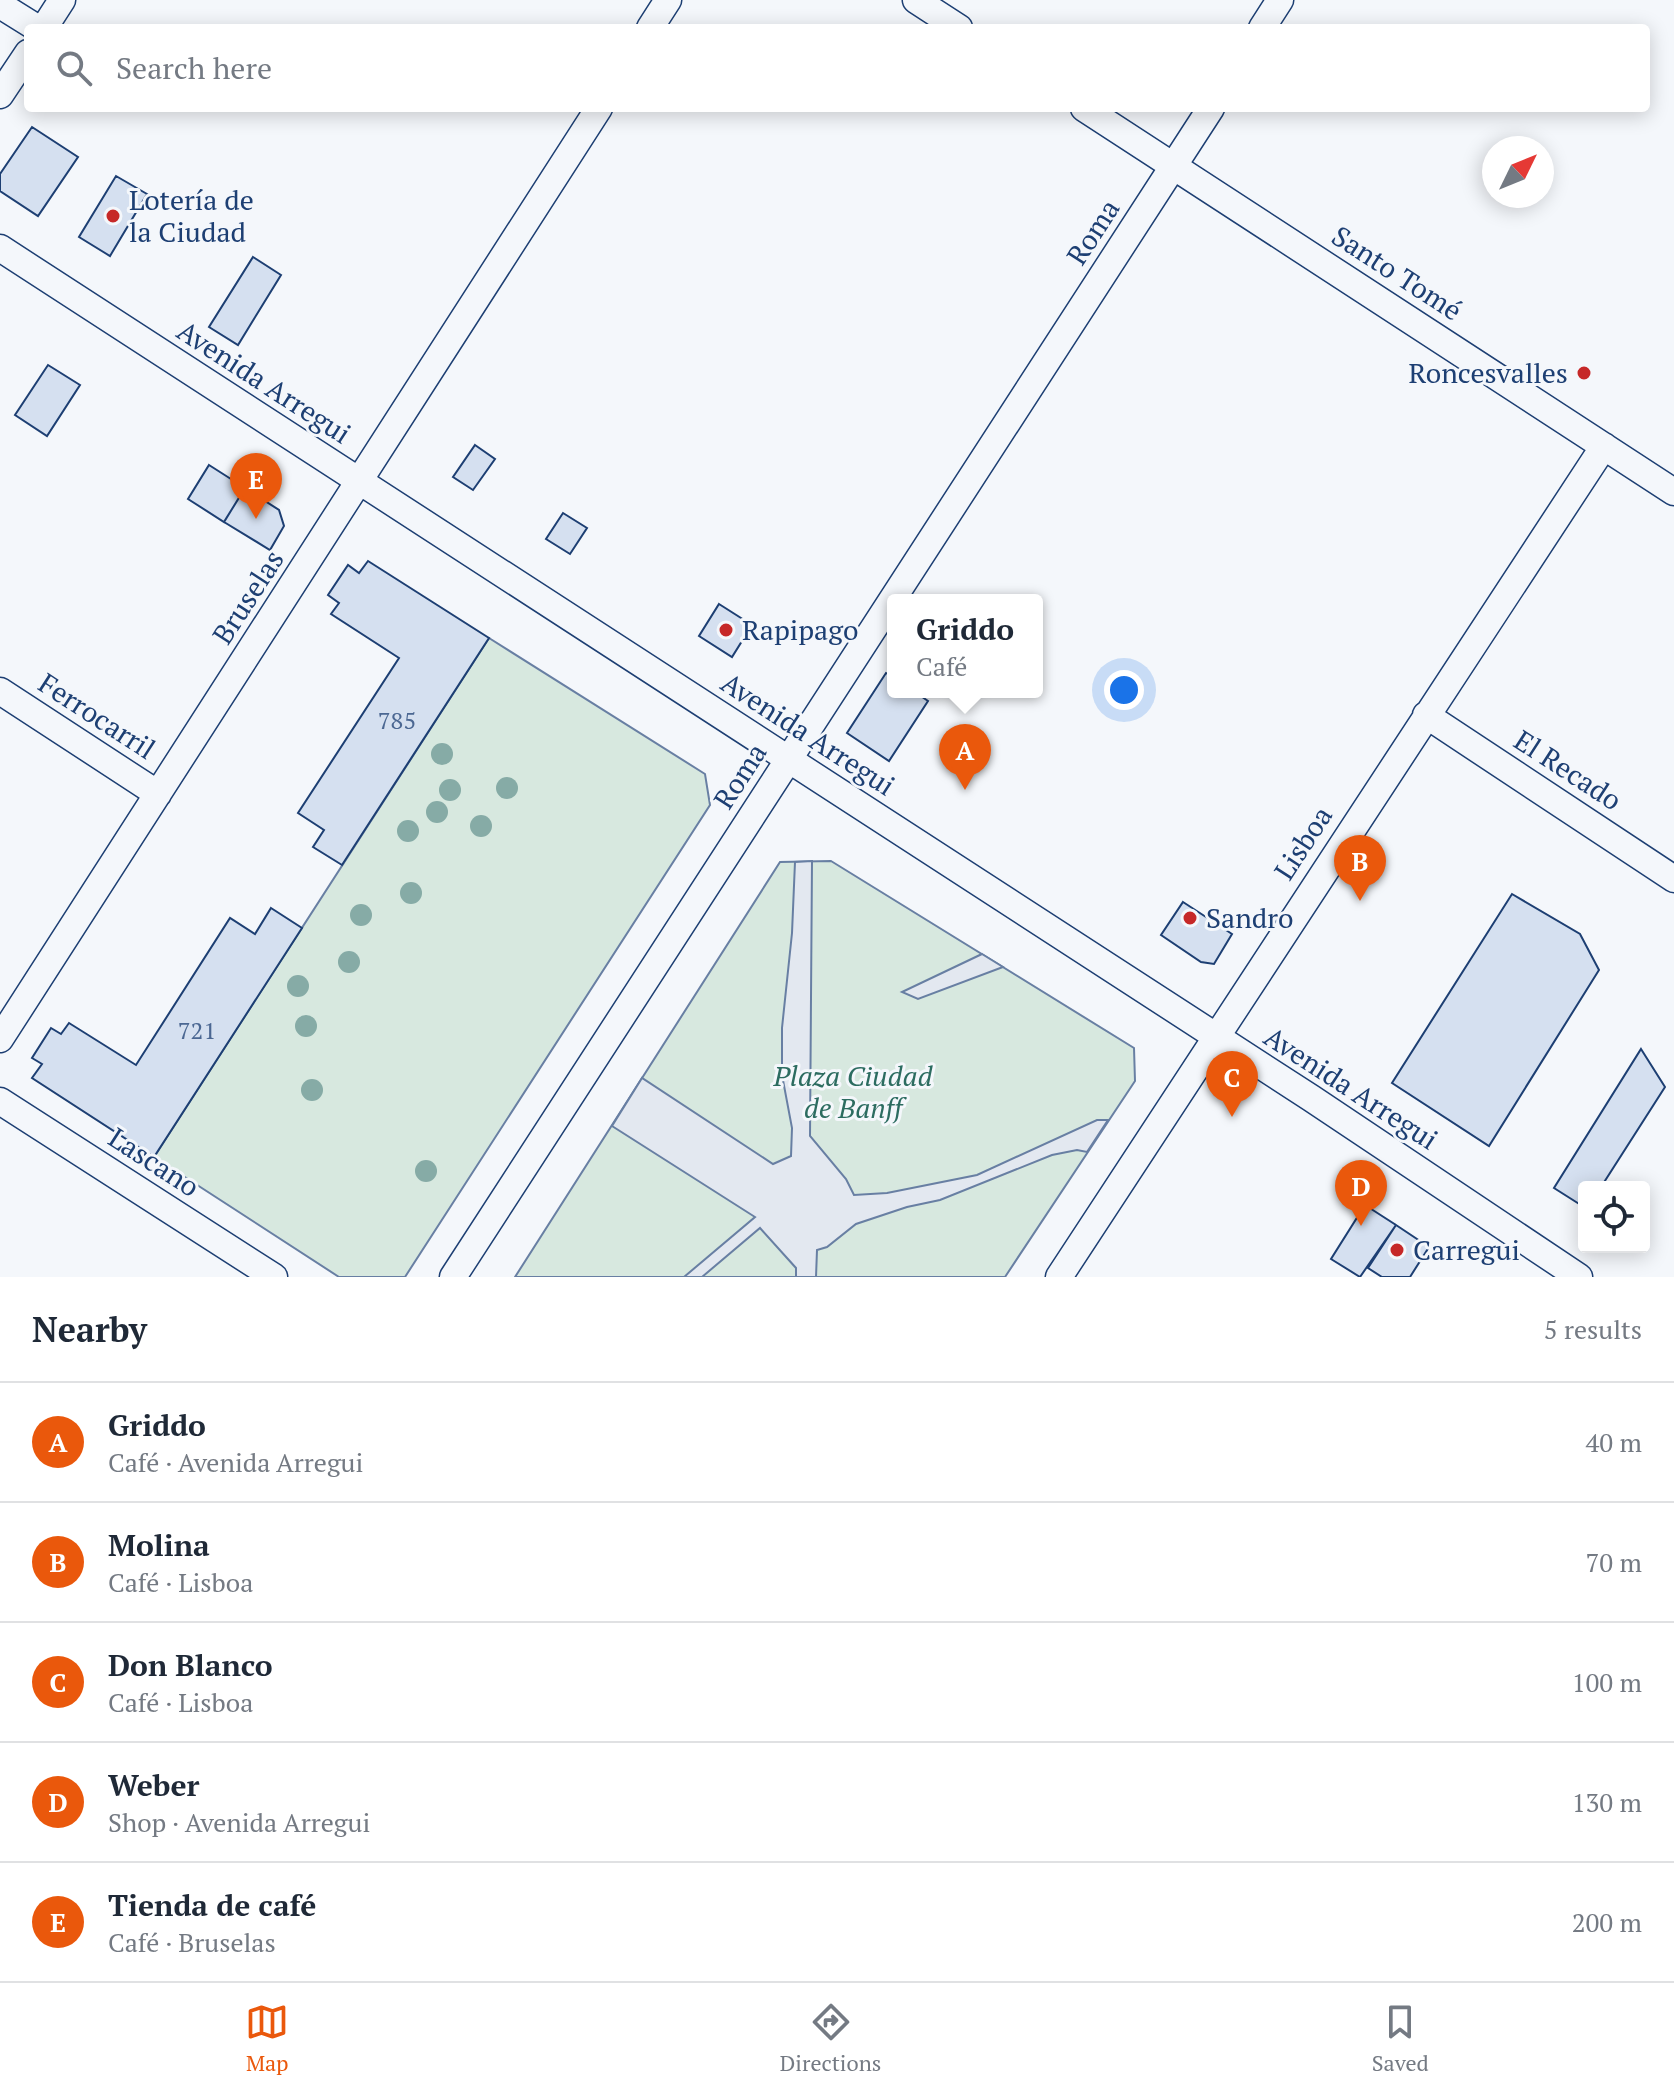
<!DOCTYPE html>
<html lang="en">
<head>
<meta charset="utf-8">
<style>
  body { margin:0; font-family:"PT Serif",serif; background:#f2f2f3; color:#1f2937 }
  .controls { position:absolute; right:24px; bottom:24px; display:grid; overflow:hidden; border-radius:8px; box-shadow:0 4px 20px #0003 }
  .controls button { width:72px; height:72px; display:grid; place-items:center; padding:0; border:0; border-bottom:2px solid #e0e1e3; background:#fff; color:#1f2937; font:40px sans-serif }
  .compass { position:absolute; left:1482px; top:136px; width:72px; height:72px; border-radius:50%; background:#fff; box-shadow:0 4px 20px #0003; rotate:47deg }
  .you { position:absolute; left:1124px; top:690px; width:28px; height:28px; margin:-20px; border:6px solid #fff; border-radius:50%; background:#1a73e8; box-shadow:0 0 0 12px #1a73e833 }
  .badge { display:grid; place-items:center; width:52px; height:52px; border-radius:50%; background:#ea580c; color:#fff; font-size:26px; font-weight:700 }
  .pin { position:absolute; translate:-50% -66px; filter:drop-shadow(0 2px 4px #0008) }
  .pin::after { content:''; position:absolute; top:42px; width:28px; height:24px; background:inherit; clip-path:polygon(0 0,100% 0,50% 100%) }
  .popup { position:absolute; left:887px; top:594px; width:156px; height:104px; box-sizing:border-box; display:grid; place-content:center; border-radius:8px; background:#fff; filter:drop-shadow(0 2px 6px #0005); font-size:26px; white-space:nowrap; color:#747a83 }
  .popup b { font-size:30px; color:#1f2937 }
  .popup::after { content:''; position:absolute; left:50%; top:100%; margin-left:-16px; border:16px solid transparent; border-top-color:#fff }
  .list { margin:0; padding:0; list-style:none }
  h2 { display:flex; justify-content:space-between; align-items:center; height:104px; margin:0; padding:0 32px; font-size:34px }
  h2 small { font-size:26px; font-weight:400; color:#747a83 }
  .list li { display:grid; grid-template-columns:52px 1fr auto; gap:24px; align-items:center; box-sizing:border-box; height:120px; padding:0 32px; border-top:2px solid #e0e1e3 }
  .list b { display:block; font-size:30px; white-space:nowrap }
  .list p { margin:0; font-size:26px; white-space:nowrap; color:#747a83 }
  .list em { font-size:26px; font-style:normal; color:#747a83 }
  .icon { flex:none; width:44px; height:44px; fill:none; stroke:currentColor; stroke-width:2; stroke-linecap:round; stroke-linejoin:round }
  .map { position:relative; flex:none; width:1674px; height:1277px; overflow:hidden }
  .search { position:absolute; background:#fff; box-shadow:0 4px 20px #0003; left:24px; right:24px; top:24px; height:88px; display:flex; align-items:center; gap:20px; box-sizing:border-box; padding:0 28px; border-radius:8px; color:#747a83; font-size:30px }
  .sheet { height:704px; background:#fff }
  nav { display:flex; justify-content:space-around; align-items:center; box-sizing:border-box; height:112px; border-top:2px solid #e0e1e3; background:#fff; font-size:22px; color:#747a83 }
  nav a { display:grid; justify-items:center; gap:4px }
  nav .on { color:#ea580c }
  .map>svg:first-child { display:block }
  .green { fill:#d7e8df; stroke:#687fa3; stroke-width:2 }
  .parking { fill:#e3e8f0; stroke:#687fa3; stroke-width:2 }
  .building { fill:#d5e0f0; stroke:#1d3f73; stroke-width:2 }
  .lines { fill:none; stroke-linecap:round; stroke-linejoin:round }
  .minor-casing { stroke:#1d3f73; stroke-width:29 }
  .minor { stroke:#f4f7fb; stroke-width:26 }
  .tree { fill:#86aba6 }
  .poi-dot { fill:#c62828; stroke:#f4f7fb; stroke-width:3 }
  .labels { text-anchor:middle; stroke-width:6; stroke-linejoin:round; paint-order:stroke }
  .number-label { font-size:24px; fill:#4b6792 }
  .poi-label { font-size:28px; fill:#1d3f73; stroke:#f4f7fb; text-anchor:start }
  .street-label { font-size:28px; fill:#1d3f73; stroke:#f4f7fb }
  .park-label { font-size:28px; font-style:italic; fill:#2c6c60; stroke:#f4f7fb }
</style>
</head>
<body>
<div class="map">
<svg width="1674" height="1277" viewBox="0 0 1674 1277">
  <rect width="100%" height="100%" fill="#f4f7fb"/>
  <path class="green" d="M489,638L705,774L710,805L405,1277H339L154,1157Z
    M831,861L1134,1048L1135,1081L1005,1277H515L780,862Z"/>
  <path class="parking" d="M812,861L810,1136L846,1179L854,1195L887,1193L977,1175L1097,1120H1108L1087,1152L1077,1150L1052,1155L940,1200L907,1207L856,1224L827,1247L817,1250L816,1277H796V1268L760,1228L702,1277H684L755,1217L612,1126L642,1078L773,1164L791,1156L792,1128L782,1075V1028L792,933L795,862Z
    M982,954L1003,967L918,999L902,992Z"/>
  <path class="building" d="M32,127L78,157L38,216L0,191V174Z
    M116,176L147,194L110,256L79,237Z
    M253,257L281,275L238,345L209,327Z
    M48,365L80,385L47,436L15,415Z
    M475,445L495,459L473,490L453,477Z
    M209,465L245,488L224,522L188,499Z
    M245,488L279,510L284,526L270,550L224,522Z
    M563,513L587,528L570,554L546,539Z
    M368,561L489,638L342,865L313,847L324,830L298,813L399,658L331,614L339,603L328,595L348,565L359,573Z
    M719,604L752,625L732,657L699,636Z
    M886,673L893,677V692H915L928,701L889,761L847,733Z
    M1512,894L1580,934L1599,970L1489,1146L1392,1083Z
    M1183,902L1232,934L1214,964L1201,962L1161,935Z
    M271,908L302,928L154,1157L32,1078L42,1064L32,1058L51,1028L61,1034L69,1023L136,1065L230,918L255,934Z
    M1641,1049L1665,1087L1601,1187H1584V1207L1554,1188Z
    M1365,1205L1396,1225L1360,1277L1331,1259Z
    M1396,1225L1429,1247L1410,1277H1382L1368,1268Z"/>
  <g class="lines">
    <g class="minor-casing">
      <path id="minor" d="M916,0L959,28
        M0,5L37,28
        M44,28L62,0
        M650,28L668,0
        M1262,28L1280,0
        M0,95L28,53
        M1084,108L1674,492
        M0,248L1311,1098L1579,1277
        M0,691L158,794
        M1426,715L1674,879
        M0,1039L599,108
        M0,1101L274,1277
        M453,1277L1211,108
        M1059,1277L1604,446"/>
    </g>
    <use href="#minor" class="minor"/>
  </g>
  <g class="tree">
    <circle cx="442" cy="754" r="11"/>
    <circle cx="507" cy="788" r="11"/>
    <circle cx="450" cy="790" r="11"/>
    <circle cx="437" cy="812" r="11"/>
    <circle cx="481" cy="826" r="11"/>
    <circle cx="408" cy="831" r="11"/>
    <circle cx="411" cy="893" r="11"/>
    <circle cx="361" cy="915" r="11"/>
    <circle cx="349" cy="962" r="11"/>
    <circle cx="298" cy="986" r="11"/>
    <circle cx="306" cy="1026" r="11"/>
    <circle cx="312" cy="1090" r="11"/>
    <circle cx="426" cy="1171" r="11"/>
  </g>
  <g class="poi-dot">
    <circle cx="113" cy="216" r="8"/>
    <circle cx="1584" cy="373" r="8"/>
    <circle cx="726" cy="630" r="8"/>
    <circle cx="1190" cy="918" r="8"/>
    <circle cx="1397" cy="1250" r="8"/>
  </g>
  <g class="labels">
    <g class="number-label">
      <text x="397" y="729">785</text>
      <text x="197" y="1039">721</text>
    </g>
    <g class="poi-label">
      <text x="129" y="210">Lotería de<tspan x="129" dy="32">la Ciudad</tspan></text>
      <text x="1568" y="383" text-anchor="end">Roncesvalles</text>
      <text x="742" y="640">Rapipago</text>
      <text x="1206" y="928">Sandro</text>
      <text x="1413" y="1260">Carregui</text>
    </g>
    <g class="street-label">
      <text transform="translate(1093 232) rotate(-57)" y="10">Roma</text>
      <text transform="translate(1397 273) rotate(33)" y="10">Santo Tomé</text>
      <text transform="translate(264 382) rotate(33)" y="10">Avenida Arregui</text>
      <text transform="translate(248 597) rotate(-57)" y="10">Bruselas</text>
      <text transform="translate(97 716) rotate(33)" y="10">Ferrocarril</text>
      <text transform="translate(808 734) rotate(33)" y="10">Avenida Arregui</text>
      <text transform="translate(1568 770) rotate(33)" y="10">El Recado</text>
      <text transform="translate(740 776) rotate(-57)" y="10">Roma</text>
      <text transform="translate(1303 843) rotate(-57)" y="10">Lisboa</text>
      <text transform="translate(1351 1088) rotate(33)" y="10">Avenida Arregui</text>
      <text transform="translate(154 1162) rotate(33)" y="10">Lascano</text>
    </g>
    <g class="park-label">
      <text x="853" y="1086">Plaza Ciudad<tspan x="853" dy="32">de Banff</tspan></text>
    </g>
  </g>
</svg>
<div class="controls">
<button><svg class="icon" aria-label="locate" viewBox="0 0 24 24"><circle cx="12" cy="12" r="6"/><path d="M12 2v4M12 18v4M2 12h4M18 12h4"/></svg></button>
</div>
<svg class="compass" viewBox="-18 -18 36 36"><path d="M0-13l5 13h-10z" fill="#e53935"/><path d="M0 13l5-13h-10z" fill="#747a83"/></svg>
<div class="you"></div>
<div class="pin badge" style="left:965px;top:790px">A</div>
<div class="popup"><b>Griddo</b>Café</div>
<div class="pin badge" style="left:1360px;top:901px">B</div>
<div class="pin badge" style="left:1232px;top:1117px">C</div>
<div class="pin badge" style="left:1361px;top:1226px">D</div>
<div class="pin badge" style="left:256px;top:519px">E</div>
<div class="search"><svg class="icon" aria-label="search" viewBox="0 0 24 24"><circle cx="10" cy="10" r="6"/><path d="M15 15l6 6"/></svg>Search here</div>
</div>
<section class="sheet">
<h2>Nearby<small>5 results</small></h2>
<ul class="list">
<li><span class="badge">A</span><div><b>Griddo</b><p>Café · Avenida Arregui</p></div><em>40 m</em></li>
<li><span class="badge">B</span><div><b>Molina</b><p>Café · Lisboa</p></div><em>70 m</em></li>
<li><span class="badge">C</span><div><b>Don Blanco</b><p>Café · Lisboa</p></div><em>100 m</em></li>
<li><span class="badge">D</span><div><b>Weber</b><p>Shop · Avenida Arregui</p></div><em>130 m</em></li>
<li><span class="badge">E</span><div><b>Tienda de café</b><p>Café · Bruselas</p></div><em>200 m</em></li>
</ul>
</section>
<nav>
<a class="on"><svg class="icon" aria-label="map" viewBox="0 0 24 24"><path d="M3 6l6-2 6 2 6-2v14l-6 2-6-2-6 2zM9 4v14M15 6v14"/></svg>Map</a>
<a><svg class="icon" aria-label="directions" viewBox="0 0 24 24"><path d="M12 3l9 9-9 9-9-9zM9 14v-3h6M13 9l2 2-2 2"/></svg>Directions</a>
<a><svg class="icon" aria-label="saved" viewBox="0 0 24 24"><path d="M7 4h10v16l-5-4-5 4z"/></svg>Saved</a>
</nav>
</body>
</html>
